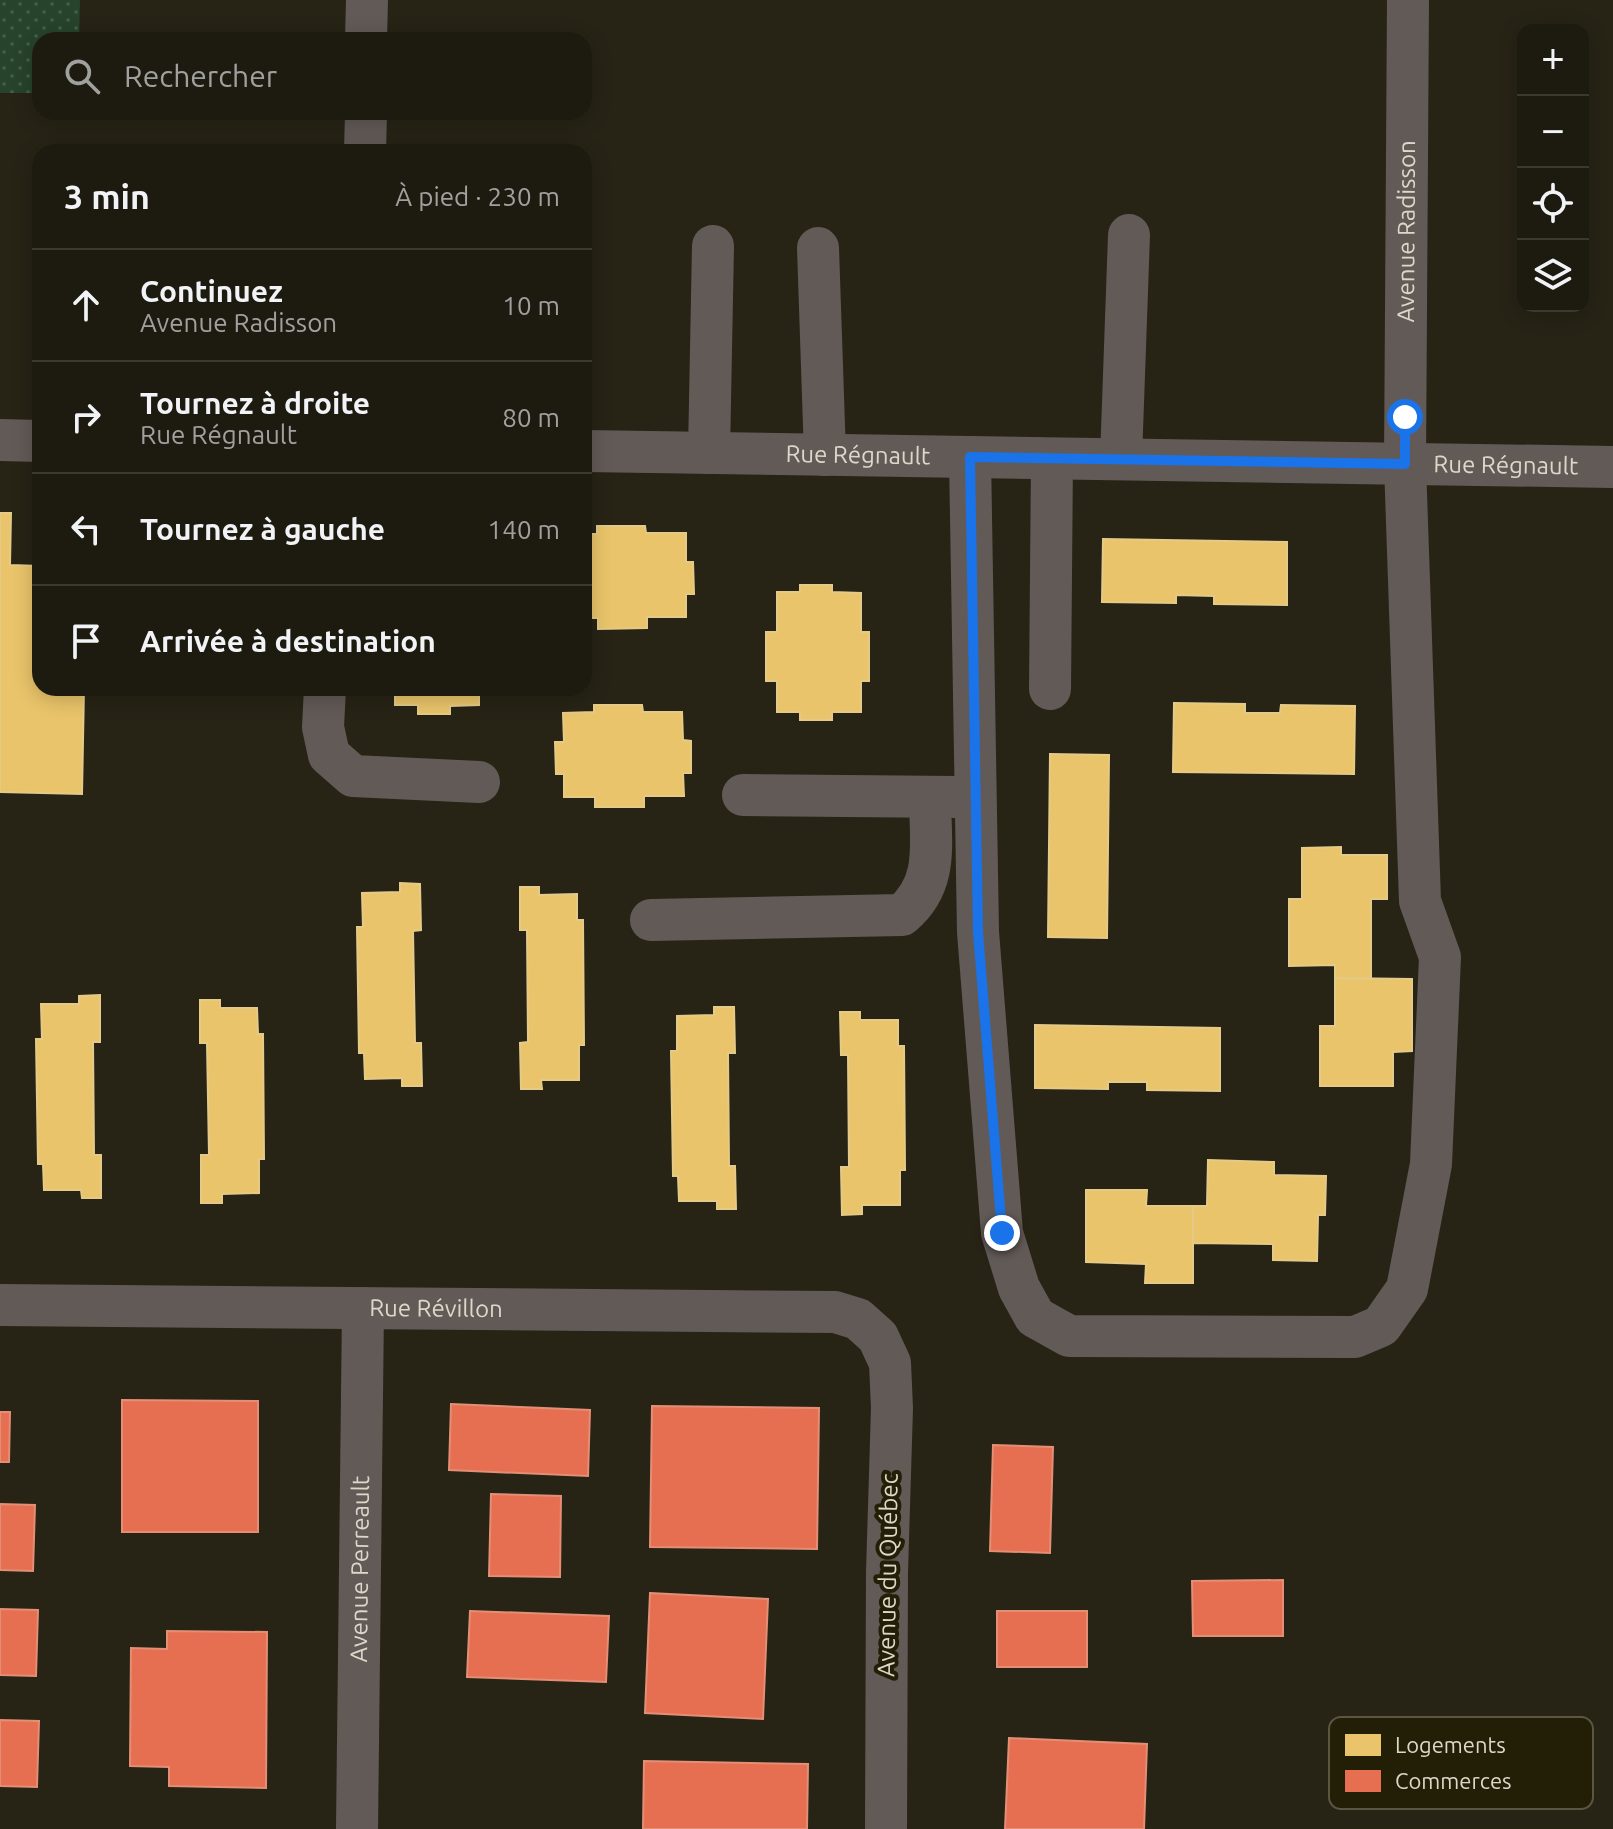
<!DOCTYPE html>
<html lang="fr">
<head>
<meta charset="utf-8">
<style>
  body { margin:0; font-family:Ubuntu,sans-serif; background:#2a281e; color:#f1f3f6 }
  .controls { position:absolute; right:24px; top:24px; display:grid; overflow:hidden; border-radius:16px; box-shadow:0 4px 20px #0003 }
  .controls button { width:72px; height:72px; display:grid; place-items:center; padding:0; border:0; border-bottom:2px solid #3b3930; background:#1d1b10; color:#f1f3f6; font:40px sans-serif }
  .stop { position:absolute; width:24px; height:24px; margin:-18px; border:6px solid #1a73e8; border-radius:50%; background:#fff }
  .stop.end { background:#1a73e8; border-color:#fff; box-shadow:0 2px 8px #0008 }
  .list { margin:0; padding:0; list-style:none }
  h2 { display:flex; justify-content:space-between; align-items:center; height:104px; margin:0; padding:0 32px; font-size:34px }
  h2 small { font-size:26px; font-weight:400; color:#a0a19f }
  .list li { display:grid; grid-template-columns:52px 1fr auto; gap:24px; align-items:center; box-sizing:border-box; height:112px; padding:0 32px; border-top:2px solid #3b3930 }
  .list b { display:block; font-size:30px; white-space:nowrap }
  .list p { margin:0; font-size:26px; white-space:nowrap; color:#a0a19f }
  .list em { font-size:26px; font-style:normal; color:#a0a19f }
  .icon { flex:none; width:44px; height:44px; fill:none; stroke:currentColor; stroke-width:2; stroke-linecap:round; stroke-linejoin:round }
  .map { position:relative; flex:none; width:1613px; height:1829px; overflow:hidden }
  .search { position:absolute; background:#1d1b10; box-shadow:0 4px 20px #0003; left:32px; top:32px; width:560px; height:88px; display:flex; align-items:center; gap:20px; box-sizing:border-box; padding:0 28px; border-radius:24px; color:#a0a19f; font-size:30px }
  .panel { position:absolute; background:#1d1b10; box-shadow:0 4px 20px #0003; left:32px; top:144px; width:560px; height:552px; border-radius:24px }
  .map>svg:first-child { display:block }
  .grass { fill:url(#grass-dots) }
  .homes { fill:#e9c46a; stroke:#e5ca87; stroke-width:2 }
  .shops { fill:#e76f51; stroke:#e38e75; stroke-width:2 }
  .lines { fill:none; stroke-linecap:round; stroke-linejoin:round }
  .minor { stroke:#625a57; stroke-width:42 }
  .route { stroke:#1a73e8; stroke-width:10 }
  .labels { text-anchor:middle; stroke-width:8; stroke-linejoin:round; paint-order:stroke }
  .street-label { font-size:24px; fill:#dbd8ca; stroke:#231e06 }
  .key { fill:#231e06; stroke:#5a5641; stroke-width:2 }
  .key-label { font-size:22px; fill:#dbd8ca }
</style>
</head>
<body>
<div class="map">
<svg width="1613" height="1829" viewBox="0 0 1613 1829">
  <defs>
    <pattern id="grass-dots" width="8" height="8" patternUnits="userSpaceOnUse" patternTransform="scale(2)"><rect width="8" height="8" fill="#27432c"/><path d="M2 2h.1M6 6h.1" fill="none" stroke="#465d49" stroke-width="1.8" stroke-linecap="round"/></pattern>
  </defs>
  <rect width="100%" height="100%" fill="#272416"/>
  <path class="grass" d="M0,0H80L79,40H40V93H0Z"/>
  <path class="homes" d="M0,513H11L10,565L40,566V688H84L82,794L0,792Z
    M597,526H645L646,533H686V562H693L694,594H686V617H647V628L598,629V618H584V534H597Z
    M1103,539L1287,542V605L1214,604V596L1176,595V603L1102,602Z
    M800,585H832V592L861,593V632H869V681H861V712H832V720H800V712H777V681H766V632H777V592H800Z
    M395,688H479V705L450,706V714H418V705H395Z
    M1174,703L1245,704V713H1280L1281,705L1355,706L1354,774L1173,772Z
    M594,705H642L643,712H682L683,740L691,741V773H683L684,796H644V807H595V797H564V774H556L555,742H564L563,713L594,712Z
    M1050,754L1109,755L1107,938L1048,937Z
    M1341,847V855H1387V899H1371V979L1335,978V965L1289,966V899H1302V848Z
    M400,883L420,884L421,930L413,931L415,1043H421L422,1086H402V1078L365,1079L364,1053H359L357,927H363L362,893L400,892Z
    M520,887H539V895L577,894V920H583L584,1045H579V1080H541L542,1089H521L520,1043L528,1042L527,930H520Z
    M1335,978L1412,979V1051L1393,1052V1086H1320V1026H1335Z
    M100,995V1042H93L94,1155H101V1198H82L81,1190H44L43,1164H38L36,1039H42L41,1004H79V996Z
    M200,1000H220V1008H257L258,1034H263L264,1159H259V1193L222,1194V1203H201V1155H209L207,1043H200Z
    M714,1007H734L735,1053H728L729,1166H735L736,1209H717V1201H679L678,1176H673L671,1051H677V1016L714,1015Z
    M840,1012H860V1020H898V1046H904L905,1170H900V1205H862V1214L842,1215L841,1167H849L848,1055H841Z
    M1035,1025L1220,1028V1091L1147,1090V1082H1108V1089L1035,1088Z
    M1208,1160L1274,1162V1175L1326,1176L1325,1215H1318L1317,1261L1273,1260V1244L1193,1243V1206H1207Z
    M1086,1190H1147L1146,1206H1193V1283H1145L1146,1264L1086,1262Z"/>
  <path class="shops" d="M122,1400L258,1401V1532H122Z
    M451,1404L590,1410L588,1476L449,1470Z
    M652,1406L819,1408L817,1549L650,1547Z
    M0,1412H10L9,1462H0Z
    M993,1445L1053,1447L1050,1553L990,1551Z
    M491,1494L561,1496L560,1577L489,1576Z
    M0,1504L35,1505L33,1571L0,1570Z
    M1283,1580V1636H1193L1192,1581Z
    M650,1593L768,1599L763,1719L645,1713Z
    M0,1609L38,1610L36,1676L0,1675Z
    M470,1611L609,1616L606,1682L467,1677Z
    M997,1611H1087V1667H997Z
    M167,1631L267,1632L266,1788L169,1786V1767L130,1766L131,1648L167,1649Z
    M0,1720L39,1721L37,1787L0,1786Z
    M1009,1738L1147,1744L1144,1829H1005Z
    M644,1761L808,1764L807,1829H643Z"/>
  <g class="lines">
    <g class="minor">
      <path d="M366,40L367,0"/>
      <path d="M365,152L366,112"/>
      <path d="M818,248L825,455"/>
      <path d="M0,440L40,441"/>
      <path id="s1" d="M584,451L1613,467"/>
      <path d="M709,453L713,246"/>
      <path id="s2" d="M970,457L978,932L1002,1233L1019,1288L1035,1317L1069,1336L1355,1337L1381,1326L1407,1289L1431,1164L1440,957L1420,901L1405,464L1408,0"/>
      <path d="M1121,459L1129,235"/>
      <path d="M325,688L323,727L329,755L353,776L479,782"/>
      <path d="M1050,689L1052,459"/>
      <path d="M743,795L957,797"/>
      <path d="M651,920L902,915C940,883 930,842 930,797"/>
      <path id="s3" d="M0,1305L835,1312L858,1319L878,1337L890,1363L892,1408L887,1572L886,1829"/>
      <path id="s4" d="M357,1829L363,1308"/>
    </g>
  </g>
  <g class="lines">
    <path class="route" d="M1002,1233L978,932L970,457L1405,464V417"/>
  </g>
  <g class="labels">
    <g class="street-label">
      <text dy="8" stroke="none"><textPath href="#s2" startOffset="2330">Avenue Radisson</textPath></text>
      <text dy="8" stroke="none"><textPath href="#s1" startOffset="274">Rue Régnault</textPath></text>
      <text dy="8" stroke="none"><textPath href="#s1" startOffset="922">Rue Régnault</textPath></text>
      <text dy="8" stroke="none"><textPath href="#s3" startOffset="436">Rue Révillon</textPath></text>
      <text dy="8" stroke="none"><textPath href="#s4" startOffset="260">Avenue Perreault</textPath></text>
      <text transform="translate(888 1575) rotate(-89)" y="8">Avenue du Québec</text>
    </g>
  </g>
  <rect x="1329" y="1717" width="264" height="92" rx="12" class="key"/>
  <rect x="1345" y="1734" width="36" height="22" fill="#e9c46a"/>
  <rect x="1345" y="1770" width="36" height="22" fill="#e76f51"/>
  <g class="key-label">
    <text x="1395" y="1753">Logements</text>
    <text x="1395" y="1789">Commerces</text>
  </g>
</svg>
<div class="controls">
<button>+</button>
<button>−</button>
<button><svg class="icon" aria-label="locate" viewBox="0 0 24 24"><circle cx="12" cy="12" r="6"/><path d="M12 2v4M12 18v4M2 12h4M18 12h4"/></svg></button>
<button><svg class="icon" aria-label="layers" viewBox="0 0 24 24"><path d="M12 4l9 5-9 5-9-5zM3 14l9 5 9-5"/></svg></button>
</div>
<div class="stop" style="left:1405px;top:417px"></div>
<div class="stop end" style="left:1002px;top:1233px"></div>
<div class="search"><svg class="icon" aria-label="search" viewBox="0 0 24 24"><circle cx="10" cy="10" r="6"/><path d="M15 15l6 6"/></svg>Rechercher</div>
<section class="panel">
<h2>3 min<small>À pied · 230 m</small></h2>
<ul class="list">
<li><svg class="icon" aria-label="ahead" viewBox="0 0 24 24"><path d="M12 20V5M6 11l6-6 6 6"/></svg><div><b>Continuez</b><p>Avenue Radisson</p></div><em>10 m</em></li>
<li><svg class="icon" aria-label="right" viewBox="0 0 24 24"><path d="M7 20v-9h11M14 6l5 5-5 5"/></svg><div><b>Tournez à droite</b><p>Rue Régnault</p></div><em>80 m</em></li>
<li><svg class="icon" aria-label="left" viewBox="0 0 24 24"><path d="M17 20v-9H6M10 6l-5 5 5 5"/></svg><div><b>Tournez à gauche</b></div><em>140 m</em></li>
<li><svg class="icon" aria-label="arrive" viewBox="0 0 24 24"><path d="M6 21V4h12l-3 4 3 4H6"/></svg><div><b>Arrivée à destination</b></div></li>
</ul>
</section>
</div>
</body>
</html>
